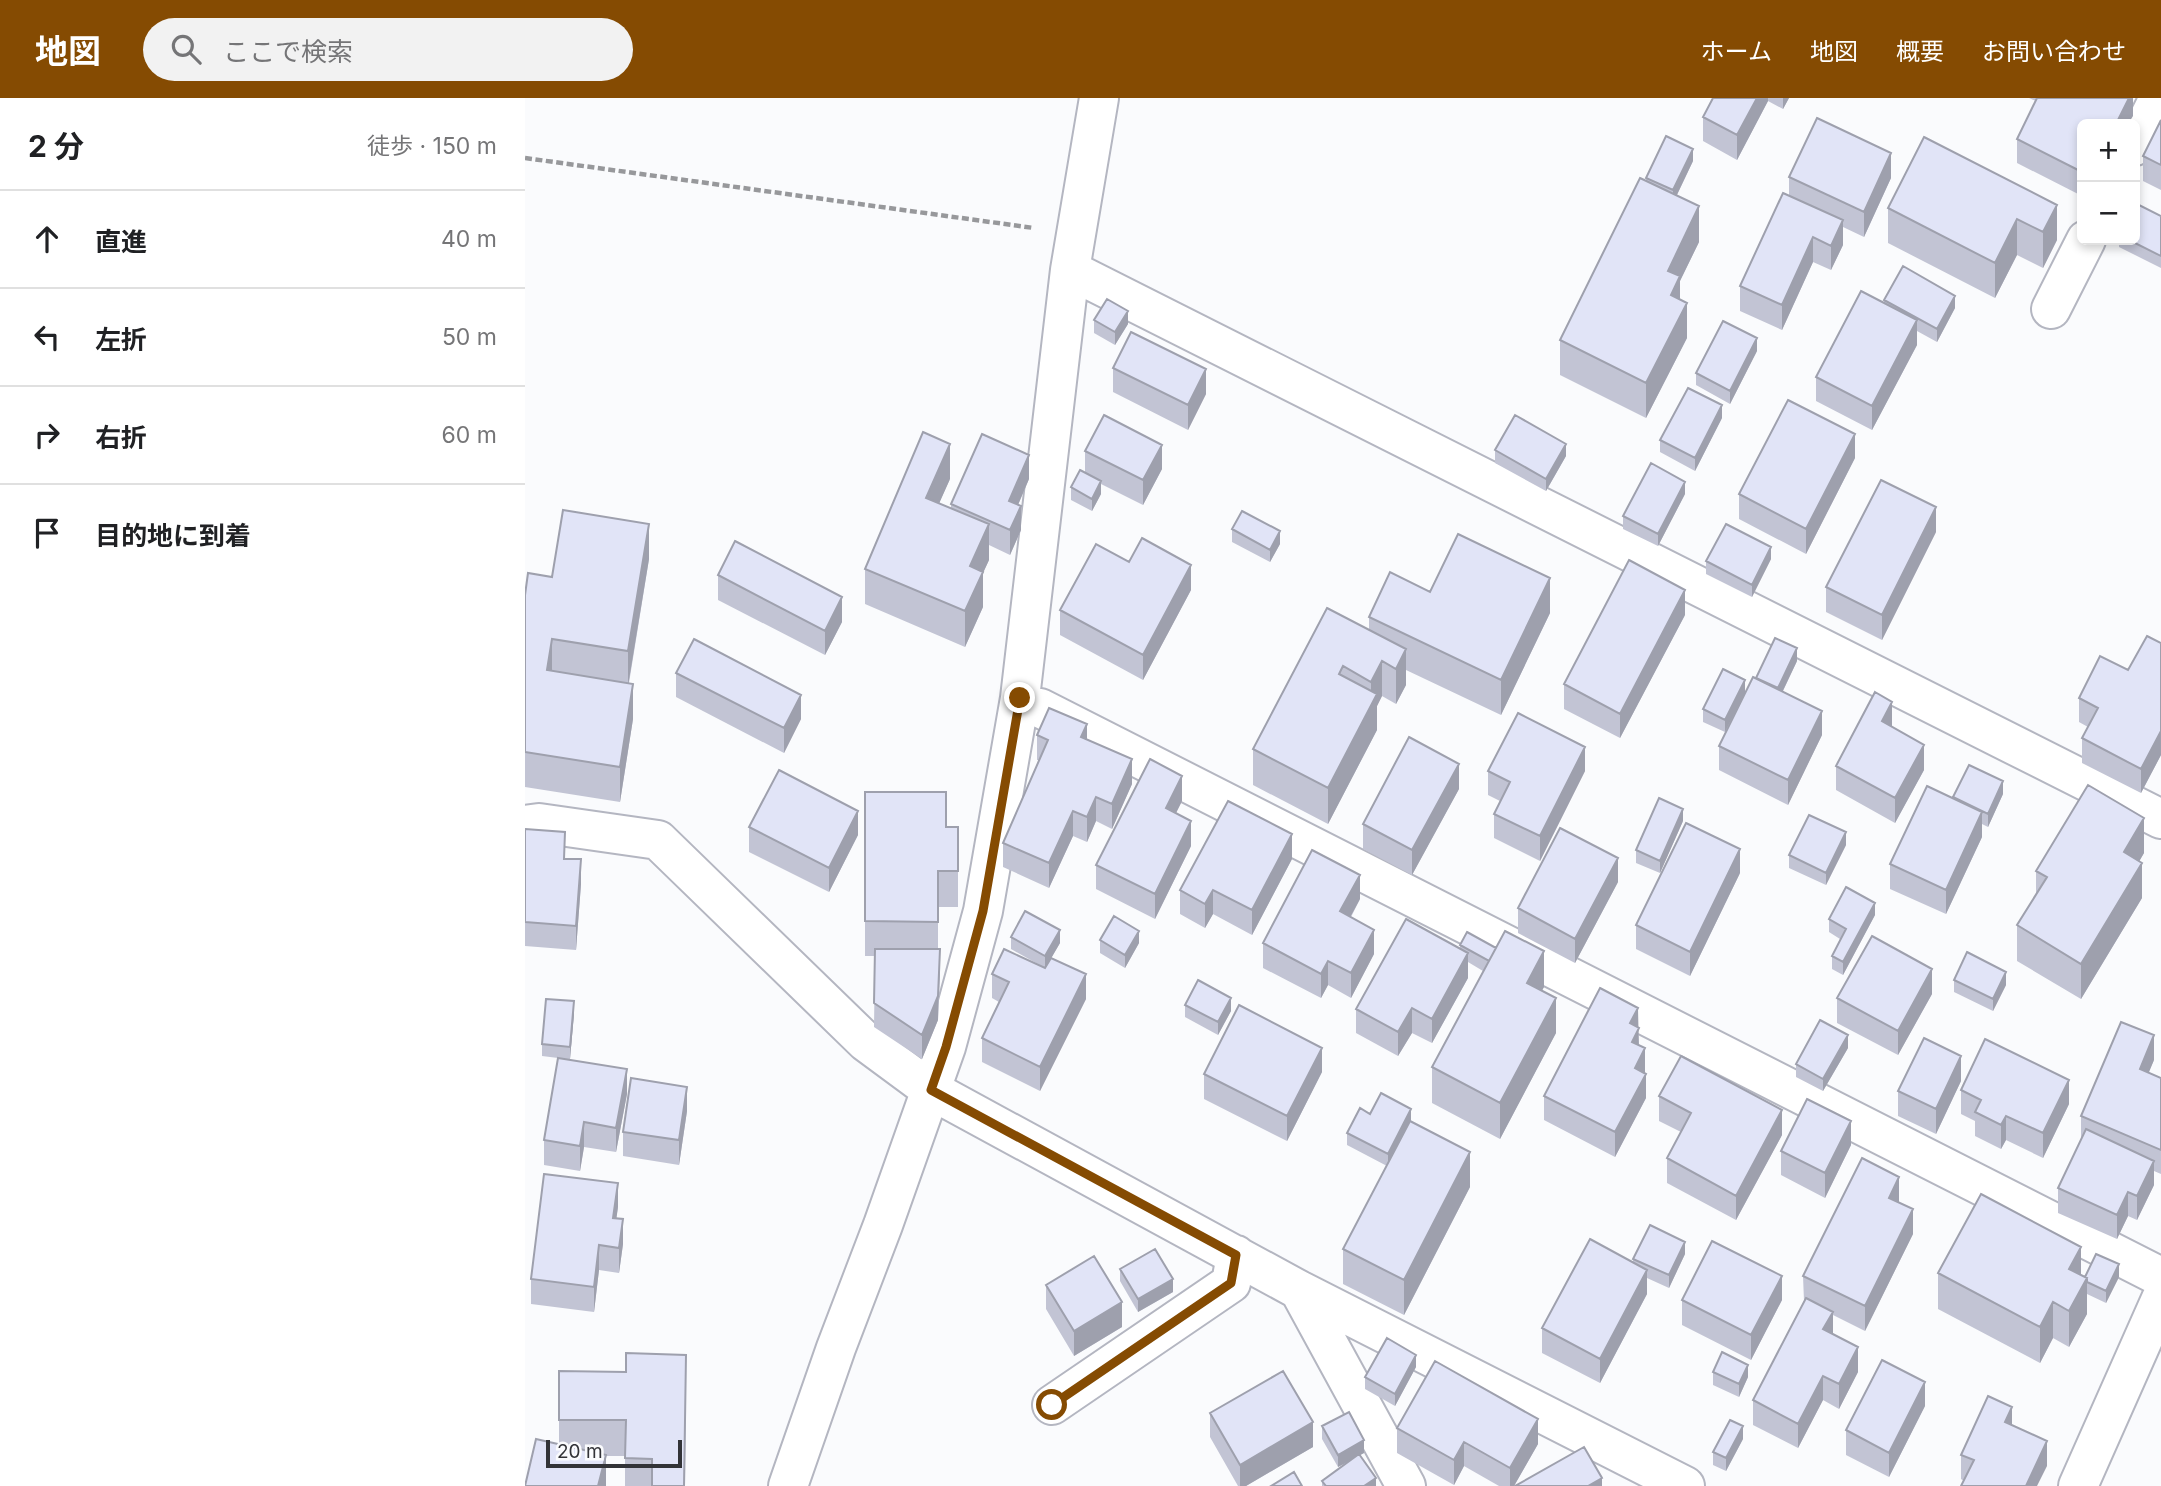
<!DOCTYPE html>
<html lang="ja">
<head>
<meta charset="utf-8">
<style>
  body { margin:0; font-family:Inter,"Noto Sans JP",sans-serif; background:#f2f2f2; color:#202124 }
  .controls { position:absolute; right:21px; top:21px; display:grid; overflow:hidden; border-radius:10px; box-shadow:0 4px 10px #0003 }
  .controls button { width:63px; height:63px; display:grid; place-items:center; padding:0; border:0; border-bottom:2px solid #e0e0e0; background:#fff; color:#202124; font:35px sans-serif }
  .scale { position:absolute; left:21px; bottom:18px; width:136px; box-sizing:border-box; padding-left:7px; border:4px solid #323337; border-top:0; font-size:19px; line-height:24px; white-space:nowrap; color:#323337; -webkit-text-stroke:5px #fafbfd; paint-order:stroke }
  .stop { position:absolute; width:21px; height:21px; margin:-16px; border:5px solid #854b02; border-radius:50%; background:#fff }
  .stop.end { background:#854b02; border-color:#fff; box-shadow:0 2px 7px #0008 }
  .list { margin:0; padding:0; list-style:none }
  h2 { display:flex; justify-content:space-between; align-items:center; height:91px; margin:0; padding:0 28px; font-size:30px }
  h2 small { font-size:23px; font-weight:400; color:#757577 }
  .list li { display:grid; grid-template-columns:46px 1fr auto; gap:21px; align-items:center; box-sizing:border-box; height:98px; padding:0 28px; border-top:2px solid #e0e0e0 }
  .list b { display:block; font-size:26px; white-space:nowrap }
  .list em { font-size:23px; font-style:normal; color:#757577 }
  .icon { flex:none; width:38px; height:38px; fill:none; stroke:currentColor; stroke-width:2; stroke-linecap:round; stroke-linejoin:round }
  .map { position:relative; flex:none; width:1636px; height:1388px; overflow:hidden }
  header { display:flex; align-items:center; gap:42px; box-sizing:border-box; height:98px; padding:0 35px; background:#854b02; color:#fff }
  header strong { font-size:33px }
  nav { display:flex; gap:38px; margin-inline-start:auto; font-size:24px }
  .search { width:490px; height:63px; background:#f2f2f2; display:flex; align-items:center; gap:18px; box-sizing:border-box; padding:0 24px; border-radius:38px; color:#757577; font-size:26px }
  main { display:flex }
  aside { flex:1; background:#fff }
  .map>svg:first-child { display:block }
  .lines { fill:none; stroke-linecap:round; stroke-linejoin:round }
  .minor-casing { stroke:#b4b6c1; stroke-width:42 }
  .primary-casing { stroke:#b4b6c1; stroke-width:42 }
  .path { stroke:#97989b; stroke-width:4.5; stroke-dasharray:7 3.5; stroke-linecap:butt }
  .minor { stroke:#fff; stroke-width:38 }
  .primary { stroke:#fff; stroke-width:38 }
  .wall { fill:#c2c4d4 }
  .shaded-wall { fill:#9ea0ad }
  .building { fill:#e1e4f7; stroke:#9ea0ad; stroke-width:2 }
  .route { stroke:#854b02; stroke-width:9 }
</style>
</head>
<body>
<header>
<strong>地図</strong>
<div class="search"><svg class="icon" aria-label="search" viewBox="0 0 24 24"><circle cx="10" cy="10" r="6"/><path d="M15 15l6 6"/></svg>ここで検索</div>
<nav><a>ホーム</a><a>地図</a><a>概要</a><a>お問い合わせ</a></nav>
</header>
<main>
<aside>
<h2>2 分<small>徒歩 · 150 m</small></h2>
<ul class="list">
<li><svg class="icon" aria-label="ahead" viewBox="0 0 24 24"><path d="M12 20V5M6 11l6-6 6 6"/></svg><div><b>直進</b></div><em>40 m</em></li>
<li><svg class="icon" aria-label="left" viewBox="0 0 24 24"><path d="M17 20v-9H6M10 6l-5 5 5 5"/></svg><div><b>左折</b></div><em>50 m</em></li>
<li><svg class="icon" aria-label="right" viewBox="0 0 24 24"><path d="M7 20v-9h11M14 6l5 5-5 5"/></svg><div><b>右折</b></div><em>60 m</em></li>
<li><svg class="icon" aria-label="arrive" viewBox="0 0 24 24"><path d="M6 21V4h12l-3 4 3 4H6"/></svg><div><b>目的地に到着</b></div></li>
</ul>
</aside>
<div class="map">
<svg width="1636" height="1388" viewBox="0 0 1636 1388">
  <rect width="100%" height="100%" fill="#fafbfd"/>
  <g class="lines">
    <g class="minor-casing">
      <path id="minor" d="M1610,48L1634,0
        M545,172L1636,721
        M1526,211L1561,142
        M515,610L1636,1179
        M0,727L14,725L133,742L341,944L406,992L774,1192L1160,1388
        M774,1192L881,1388
        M527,1307L706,1185L711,1157
        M263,1388L311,1250L358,1127L421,949L458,813L495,600L545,172L574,0"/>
    </g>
    <g class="primary-casing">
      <path id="primary" d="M1553,1388L1636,1201"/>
    </g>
    <path class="path" d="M0,60L509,130"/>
    <use href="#minor" class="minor"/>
    <use href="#primary" class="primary"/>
  </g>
  <path class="wall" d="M1188,0H1264L1258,11L1243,3L1212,62L1178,43V19Z
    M1504,0H1608V18L1557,26V98L1492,65V41L1511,3Z
    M1636,22V92L1618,83V58Z
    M1399,39L1532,142L1518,170L1492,157L1470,200L1363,145V110Z
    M1168,63L1152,97L1174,144L1155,183V201L1162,240L1121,320L1035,277V242L1121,82V80Z
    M1264,79L1366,80L1339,139L1318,129V147L1306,172L1288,164L1257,232L1215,213V188L1264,98Z
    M1636,118V170L1594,149V142H1610Z
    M1359,202L1430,210L1412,244L1392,233V247L1347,332L1291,303V279L1359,205Z
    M569,222L603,226L590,247L569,235Z
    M1232,253L1205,306L1171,287V275Z
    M588,270L681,296L663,332L588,294Z
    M1197,320L1170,373L1135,354V342Z
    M970,352L1041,358L1021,393L970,365Z
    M560,353L637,371L618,407L576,386V396L567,413L546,402V389L560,375Z
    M1330,360L1281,456L1214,421V396Z
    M425,381L414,405L426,410V406L504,381L493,407L496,432L485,457L464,447V462L458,475V509L440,549L340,506V471Z
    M1160,396L1133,448L1098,431V418Z
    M707,431L755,446L745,464L707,444Z
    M1411,434L1357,542L1301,514V489Z
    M124,461L104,585L108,621L95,704L0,689V497L27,479Z
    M1246,461L1227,499L1181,476V463Z
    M604,464L666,492L618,582L535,537V512Z
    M193,477L317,524L300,557L193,502Z
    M905,494L1025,515L976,617L881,572V587L871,606L857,598L852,608V632L803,726L728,687V651L844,532V519Z
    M1160,517L1095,640L1039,611V586Z
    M1636,545V657L1616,695L1557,665V640L1563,629L1554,624V600L1603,572Z
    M1272,563L1258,593L1297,637L1263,707L1194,672V648L1231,581Z
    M151,575L276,621L259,655L151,599Z
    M1220,595L1200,634L1178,624V611Z
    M1367,629L1399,672L1370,725L1311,692V668Z
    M512,637L562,642L607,686L587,731L571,723L562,744L548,738L524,790L478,769V745L514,662H512Z
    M963,673H1060L1015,763L969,740V716L975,703L963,697Z
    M934,691L887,777L838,751V726Z
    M340,694L421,729H433V809H413V851L415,876L413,922L397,961L349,929L350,858H340Z
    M1478,696L1463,729L1457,726V739L1421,816L1365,791V766L1428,700Z
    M657,703L651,715L666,748L630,821L571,791V767Z
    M1158,723L1135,775L1111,765V752Z
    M224,729L333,737L304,794L224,754Z
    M0,731L40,761L56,786L51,852L0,848Z
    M1321,747L1301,787L1264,770V757Z
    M1619,755L1614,763L1617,800L1556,901L1492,863V827L1511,796V773Z
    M767,761L727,837L688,816L680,830L655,816V792Z
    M1215,775L1165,878L1111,851V827Z
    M1093,784L1050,865L993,835V810Z
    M835,801L826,819L849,856L826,900L803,887L796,900L738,870V845Z
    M1350,817L1318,877L1307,871V858L1315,841L1304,834V821Z
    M486,839L535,845L526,860L561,901L515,993L457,964V940L474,904L467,900V876L518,869L486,851Z
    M575,842L614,845L600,870L575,855Z
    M935,847L1019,889L1017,892L1031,935L975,1041L907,1005V969L958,873L943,864V880L907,945L887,935L873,958L831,935V911L935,851Z
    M1429,882L1481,887L1468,913L1429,894Z
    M1407,896L1373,957L1312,925V900Z
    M660,907L706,913L693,937L660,919Z
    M49,916L45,961L102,996L91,1054L59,1049L55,1073L19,1067V1042L33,960L17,958V946Z
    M1113,929L1114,947L1120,975L1121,1000L1090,1059L1019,1022V998Z
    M1323,950L1298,993L1271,979V966Z
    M1629,962L1623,975L1636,980V1076L1629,1073V1087L1612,1122L1603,1118L1592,1141L1533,1115V1090L1556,1042V1018Z
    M797,974L762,1043L679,1001V976Z
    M1436,983L1411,1036L1373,1018V993Z
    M1436,992L1544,1006L1518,1060L1481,1042L1476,1051L1450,1038V1023L1436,1016Z
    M1134,998L1257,1037L1211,1122L1142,1085V1060L1156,1034L1134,1023Z
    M162,1013L154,1067L98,1058V1034Z
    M845,1016L886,1024L945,1089L879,1217L818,1186V1151L862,1068L822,1047V1035Z
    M1326,1047L1300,1100L1256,1077V1053Z
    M1374,1104L1388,1136L1340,1233L1308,1217V1236L1333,1274L1314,1311L1298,1302L1273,1350L1228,1327V1302L1279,1203L1278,1178Z
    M93,1109L91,1121L98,1146L94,1175L74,1172L69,1214L6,1206V1181Z
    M1160,1156L1144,1190L1122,1180V1196L1075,1285L1017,1255V1230L1108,1164V1161Z
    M595,1171L648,1194L613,1214L595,1183Z
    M1413,1175L1556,1177L1560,1179H1594L1581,1205L1562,1196V1216L1544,1249L1528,1240L1515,1265L1413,1211Z
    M521,1187L597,1229L549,1258L521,1211Z
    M1157,1202H1257L1226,1262L1157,1227Z
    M891,1269L870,1308L840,1291V1279Z
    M34,1273L161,1292L160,1388H100V1358H81V1388L34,1346Z
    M1188,1274L1223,1279L1214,1299L1188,1287Z
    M1400,1308L1364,1379L1321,1357V1332Z
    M685,1315L788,1349L721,1388H713L685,1339Z
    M1487,1327L1522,1368L1439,1383L1436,1381V1357Z
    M797,1328L839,1355L835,1357L851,1388H797V1383L823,1364L813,1369L797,1341Z
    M872,1330L1013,1346L989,1388H974L939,1368L929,1387L872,1355Z
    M1218,1341L1201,1373L1188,1367V1354Z"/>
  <path class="shaded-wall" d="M1232,0H1243V3L1212,62V37Z
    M1258,0H1264L1258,11Z
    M1604,0H1608V18L1603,26H1591Z
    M1168,51V63L1148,105V92Z
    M1366,55V80L1339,139V114Z
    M1532,107V142L1518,170V134Z
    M1174,108V144L1155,183V213L1146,232L1143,173Z
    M1492,121V157L1470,200V165Z
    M1318,122V147L1306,172V148Z
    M1288,139V164L1257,232V207Z
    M1430,198V210L1412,244V231Z
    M1162,205V240L1121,320V285Z
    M603,213V226L590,247V234Z
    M1392,222V247L1347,332V308Z
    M1232,240V253L1205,306V293Z
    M681,271V296L663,332V307Z
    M1197,307V320L1170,373V360Z
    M1330,336V360L1281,456V431Z
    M425,346V381L401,435V400Z
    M1041,346V358L1021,393V381Z
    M637,347V371L618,407V382Z
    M504,357V381L484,428V403Z
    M576,383V396L567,413V401Z
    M1160,384V396L1133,448V436Z
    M496,408V432L485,457V432Z
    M1411,409V434L1357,542V517Z
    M124,426V461L103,588V553Z
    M464,426V462L458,475V509L440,549V513L445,468Z
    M755,433V446L745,464V452Z
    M1246,449V461L1227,499V487Z
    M666,467V492L618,582V557Z
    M1025,480V515L976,617V582Z
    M1160,492V517L1095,640V616Z
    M317,499V524L300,557V533Z
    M27,541V576L22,572Z
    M1272,550V563L1253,603V590Z
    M881,551V587L871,606V571Z
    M857,563V598L852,608V632L803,726V690L846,607V584Z
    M1220,582V595L1200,634V622Z
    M108,586V621L95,704V669Z
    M276,597V621L259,655V630Z
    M1367,604V629L1357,623Z
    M1297,613V637L1263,707V682Z
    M562,626V651L556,639Z
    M1636,633V657L1616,695V671Z
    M1399,647V672L1370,725V700Z
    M1060,649V673L1015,763V738Z
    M607,661V686L587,731V706Z
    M934,666V691L887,777V752Z
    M657,678V703L641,735V710Z
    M1478,683V696L1463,729V716Z
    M571,699V723L562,744V719Z
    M1158,711V723L1135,775V763Z
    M333,713V737L304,794V770Z
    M548,713V738L524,790V765Z
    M1457,714V739L1421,816V792Z
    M1619,720V755L1599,790V754Z
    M666,723V748L630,821V796Z
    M1321,734V747L1301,787V775Z
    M767,736V761L727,837V812Z
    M1215,751V775L1165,878V854Z
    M1093,760V784L1050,865V841Z
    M56,761V786L51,852V828Z
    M1617,765V800L1556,901V866Z
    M835,777V801L815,838V813Z
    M688,792V816L680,830V806Z
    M1350,805V817L1318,877V864Z
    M535,832V845L520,871V858Z
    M849,832V856L826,900V875Z
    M614,833V845L600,870V857Z
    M415,851L413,922L397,961V937Z
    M1019,853V889L1002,920V885Z
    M943,855V880L907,945V921Z
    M803,863V887L796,900V876Z
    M1407,871V896L1373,957V933Z
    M1481,874V887L1468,913V901Z
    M561,876V901L515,993V969Z
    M706,900V913L693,937V924Z
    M1031,900V935L975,1041V1005Z
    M49,903V916L45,961V949Z
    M887,910V935L873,958V934Z
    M1113,910L1114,954L1107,968L1105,925Z
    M1323,937V950L1298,993V981Z
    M1629,937V962L1615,996V971Z
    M797,950V974L762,1043V1018Z
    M1120,950V975L1110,970Z
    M1436,958V983L1411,1036V1011Z
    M102,971V996L91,1054V1030Z
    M1121,976V1000L1090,1059V1034Z
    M1544,982V1006L1518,1060V1035Z
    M162,989V1013L154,1067V1042Z
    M886,1011V1024L863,1069V1056Z
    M1257,1012V1037L1211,1122V1098Z
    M1481,1018V1042L1476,1051V1027Z
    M1326,1023V1047L1300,1100V1075Z
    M59,1024V1049L55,1073V1048Z
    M945,1054V1089L879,1217V1182Z
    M1629,1063V1087L1612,1122V1098Z
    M1374,1079V1104L1364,1124V1100Z
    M93,1085V1109L88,1145V1120Z
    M1603,1094V1118L1592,1141V1117Z
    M1388,1111V1136L1340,1233V1208Z
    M98,1121V1146L94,1175V1150Z
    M1160,1144V1156L1144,1190V1177Z
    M74,1147V1172L69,1214V1189Z
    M1556,1149V1185L1544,1171Z
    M1594,1166V1179L1581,1205V1193Z
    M1122,1172V1196L1075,1285V1261Z
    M1257,1178V1202L1226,1262V1237Z
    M1562,1180V1216L1544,1249V1213Z
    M648,1181V1194L613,1214V1201Z
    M597,1204V1229L549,1258V1233Z
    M1528,1204V1240L1515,1265V1229Z
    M1308,1214V1238L1298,1231Z
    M1333,1249V1274L1314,1311V1286Z
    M891,1257V1269L870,1308V1296Z
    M1223,1267V1279L1214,1299V1286Z
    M1298,1278V1302L1273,1350V1326Z
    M1400,1284V1308L1364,1379V1355Z
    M1487,1309V1333L1480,1324Z
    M1013,1321V1346L989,1388H985V1370Z
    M788,1324V1349L721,1388H715V1367Z
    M1218,1328V1341L1201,1373V1360Z
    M839,1342V1355L813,1369V1357Z
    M1522,1343V1368L1512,1388H1501Z
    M939,1344V1368L929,1387V1362Z
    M81,1357V1388H73Z
    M851,1380V1388H839Z
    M1077,1380V1388H1063Z"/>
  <path class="building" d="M1188,0H1232L1212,37L1178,19Z
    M1512,0H1604L1591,26H1557V74L1492,41Z
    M1292,20L1366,55L1339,114L1264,79Z
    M1636,22V67L1618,58Z
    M1141,38L1168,51L1148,92L1121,80Z
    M1399,39L1532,107L1518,134L1492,121L1470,165L1363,110Z
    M1115,80L1174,108L1143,173L1155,178L1146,197L1162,205L1121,285L1035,242Z
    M1258,95L1318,122L1306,148L1288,139L1257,207L1215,188Z
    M1610,105L1636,118V158L1604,142H1610Z
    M1378,168L1430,198L1412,231L1359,202Z
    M1336,193L1392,222L1347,308L1291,279Z
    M582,201L603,213L590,234L569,222Z
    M1198,223L1232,240L1205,293L1171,275Z
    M606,234L681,271L663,307L588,270Z
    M1163,290L1197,307L1170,360L1135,342Z
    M1263,302L1330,336L1281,431L1214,396Z
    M579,317L637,347L618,382L560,353Z
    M990,317L1041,346L1021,381L970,352Z
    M398,334L425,346L401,400L464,426L445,468L458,474L440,513L340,471Z
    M457,336L504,357L484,403L496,408L485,432L426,406Z
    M1126,365L1160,384L1133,436L1098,418Z
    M555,372L576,383L567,401L546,389Z
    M1356,382L1411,409L1357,517L1301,489Z
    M38,412L124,426L103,553L27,541L22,572L108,586L95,669L0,654V497L3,475L27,479Z
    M717,413L755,433L745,452L707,431Z
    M1201,426L1246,449L1227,487L1181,463Z
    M933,436L1025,480L976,582L844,519L865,474L905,494Z
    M617,440L666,467L618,557L535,512L571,446L604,464Z
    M210,443L317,499L300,533L193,477Z
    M1104,462L1160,492L1095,616L1039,586Z
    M802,510L881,551L871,571L857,563L846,584L818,568L814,576L852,596L803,690L728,651Z
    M1622,538L1636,545V633L1616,671L1557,640L1573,610L1554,600L1575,558L1603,572Z
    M1250,540L1272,550L1253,590L1231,580Z
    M169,541L276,597L259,630L151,575Z
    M1198,571L1220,582L1200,622L1178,611Z
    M1228,579L1297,613L1263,682L1194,648Z
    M1350,594L1367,604L1357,623L1399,647L1370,700L1311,668Z
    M524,610L562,626L556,639L607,661L587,706L571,699L562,719L548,713L524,765L478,745L523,642L512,637Z
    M993,615L1060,649L1015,738L969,716L985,684L963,673Z
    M884,639L934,666L887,752L838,726Z
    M625,661L657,678L641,710L666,723L630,796L571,767Z
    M1444,667L1478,683L1463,716L1428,699Z
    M254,672L333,713L304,770L224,729Z
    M1563,687L1619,720L1599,754L1617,765L1556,866L1492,827L1522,779L1511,773Z
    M1402,688L1457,714L1421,792L1365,766Z
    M340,694H421V729H433V773H413V824L340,823Z
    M1134,700L1158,711L1135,763L1111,752Z
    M703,703L767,736L727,812L688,792L680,806L655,792Z
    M1284,717L1321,734L1301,775L1264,757Z
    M1161,725L1215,751L1165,854L1111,827Z
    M1035,730L1093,760L1050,841L993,810Z
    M0,731L40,734L39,761H56L51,828L0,824Z
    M787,752L835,777L815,813L849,832L826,875L803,863L796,876L738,845Z
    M1321,789L1350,805L1318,864L1307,858L1321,831L1304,821Z
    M500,813L535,832L520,858L486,839Z
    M589,818L614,833L600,857L575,842Z
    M881,821L943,855L907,921L887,910L873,934L831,911Z
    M980,833L1019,853L1002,885L1031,900L975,1005L907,969Z
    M942,834L971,850L964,863L935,847Z
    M1347,838L1407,871L1373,933L1312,900Z
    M350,851H415L413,898L397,937L349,905Z
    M479,851L520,870L526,860L561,876L515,969L457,940L484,884L467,876Z
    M1442,854L1481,874L1468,901L1429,882Z
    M673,882L706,900L693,924L660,907Z
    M1075,890L1113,910L1105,925L1114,930L1107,944L1120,950L1110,970L1121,976L1090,1034L1019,998Z
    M21,901L49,903L45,949L17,946Z
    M714,907L797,950L762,1018L679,976Z
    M1295,922L1323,937L1298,981L1271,966Z
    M1596,924L1629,937L1615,971L1636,980V1052L1556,1018Z
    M1399,940L1436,958L1411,1011L1373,993Z
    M1460,941L1544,982L1518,1035L1481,1018L1476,1027L1450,1014L1456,1002L1436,992Z
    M1156,958L1257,1012L1211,1098L1142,1060L1166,1015L1134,998Z
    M33,960L102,971L91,1030L59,1024L55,1048L19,1042Z
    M106,980L162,989L154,1042L98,1034Z
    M856,995L886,1011L863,1056L822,1035L835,1010L845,1016Z
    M1282,1001L1326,1023L1300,1075L1256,1053Z
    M885,1023L945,1054L879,1182L818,1151Z
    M1561,1031L1629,1063L1612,1098L1603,1094L1592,1117L1533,1090Z
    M1337,1060L1374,1079L1364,1100L1388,1111L1340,1208L1278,1178Z
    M19,1076L93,1085L88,1120L98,1121L94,1150L74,1147L69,1189L6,1181Z
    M1456,1096L1556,1149L1544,1171L1562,1180L1544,1213L1528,1204L1515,1229L1413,1175Z
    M1125,1127L1160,1144L1144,1177L1108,1161Z
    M1065,1141L1122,1172L1075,1261L1017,1230Z
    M1187,1143L1257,1178L1226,1237L1157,1202Z
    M630,1151L648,1181L613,1201L595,1171Z
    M1571,1156L1594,1166L1581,1193L1562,1184V1180L1560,1179Z
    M569,1158L597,1204L549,1233L521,1187Z
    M1281,1200L1308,1214L1298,1231L1333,1249L1314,1286L1298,1278L1273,1326L1228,1302Z
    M862,1240L891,1257L870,1296L840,1279Z
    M1197,1254L1223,1267L1214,1286L1188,1274Z
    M101,1255L161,1257L159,1388H127V1361L100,1360L101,1322H34V1273L101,1274Z
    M1357,1262L1400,1284L1364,1355L1321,1332Z
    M910,1263L1013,1321L985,1370L939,1344L929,1362L872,1330Z
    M758,1273L788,1324L715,1367L685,1315Z
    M1463,1298L1487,1309L1480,1324L1522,1343L1501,1388H1436L1449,1362L1436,1357Z
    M824,1314L839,1342L813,1357L797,1328Z
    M1205,1322L1218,1328L1201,1360L1188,1354Z
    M11,1341L81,1357L73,1388H0Z
    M1059,1349L1077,1380L1063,1388H990Z
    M834,1356L851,1380L839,1388H801L797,1383Z
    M769,1374L777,1388H746Z"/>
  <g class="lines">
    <path class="route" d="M495,600L458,813L421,949L406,992L711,1157L706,1185L527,1307"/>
  </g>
</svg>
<div class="controls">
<button>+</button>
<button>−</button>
</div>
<div class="scale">20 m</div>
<div class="stop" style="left:527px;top:1307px"></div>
<div class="stop end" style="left:495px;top:600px"></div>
</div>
</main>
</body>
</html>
